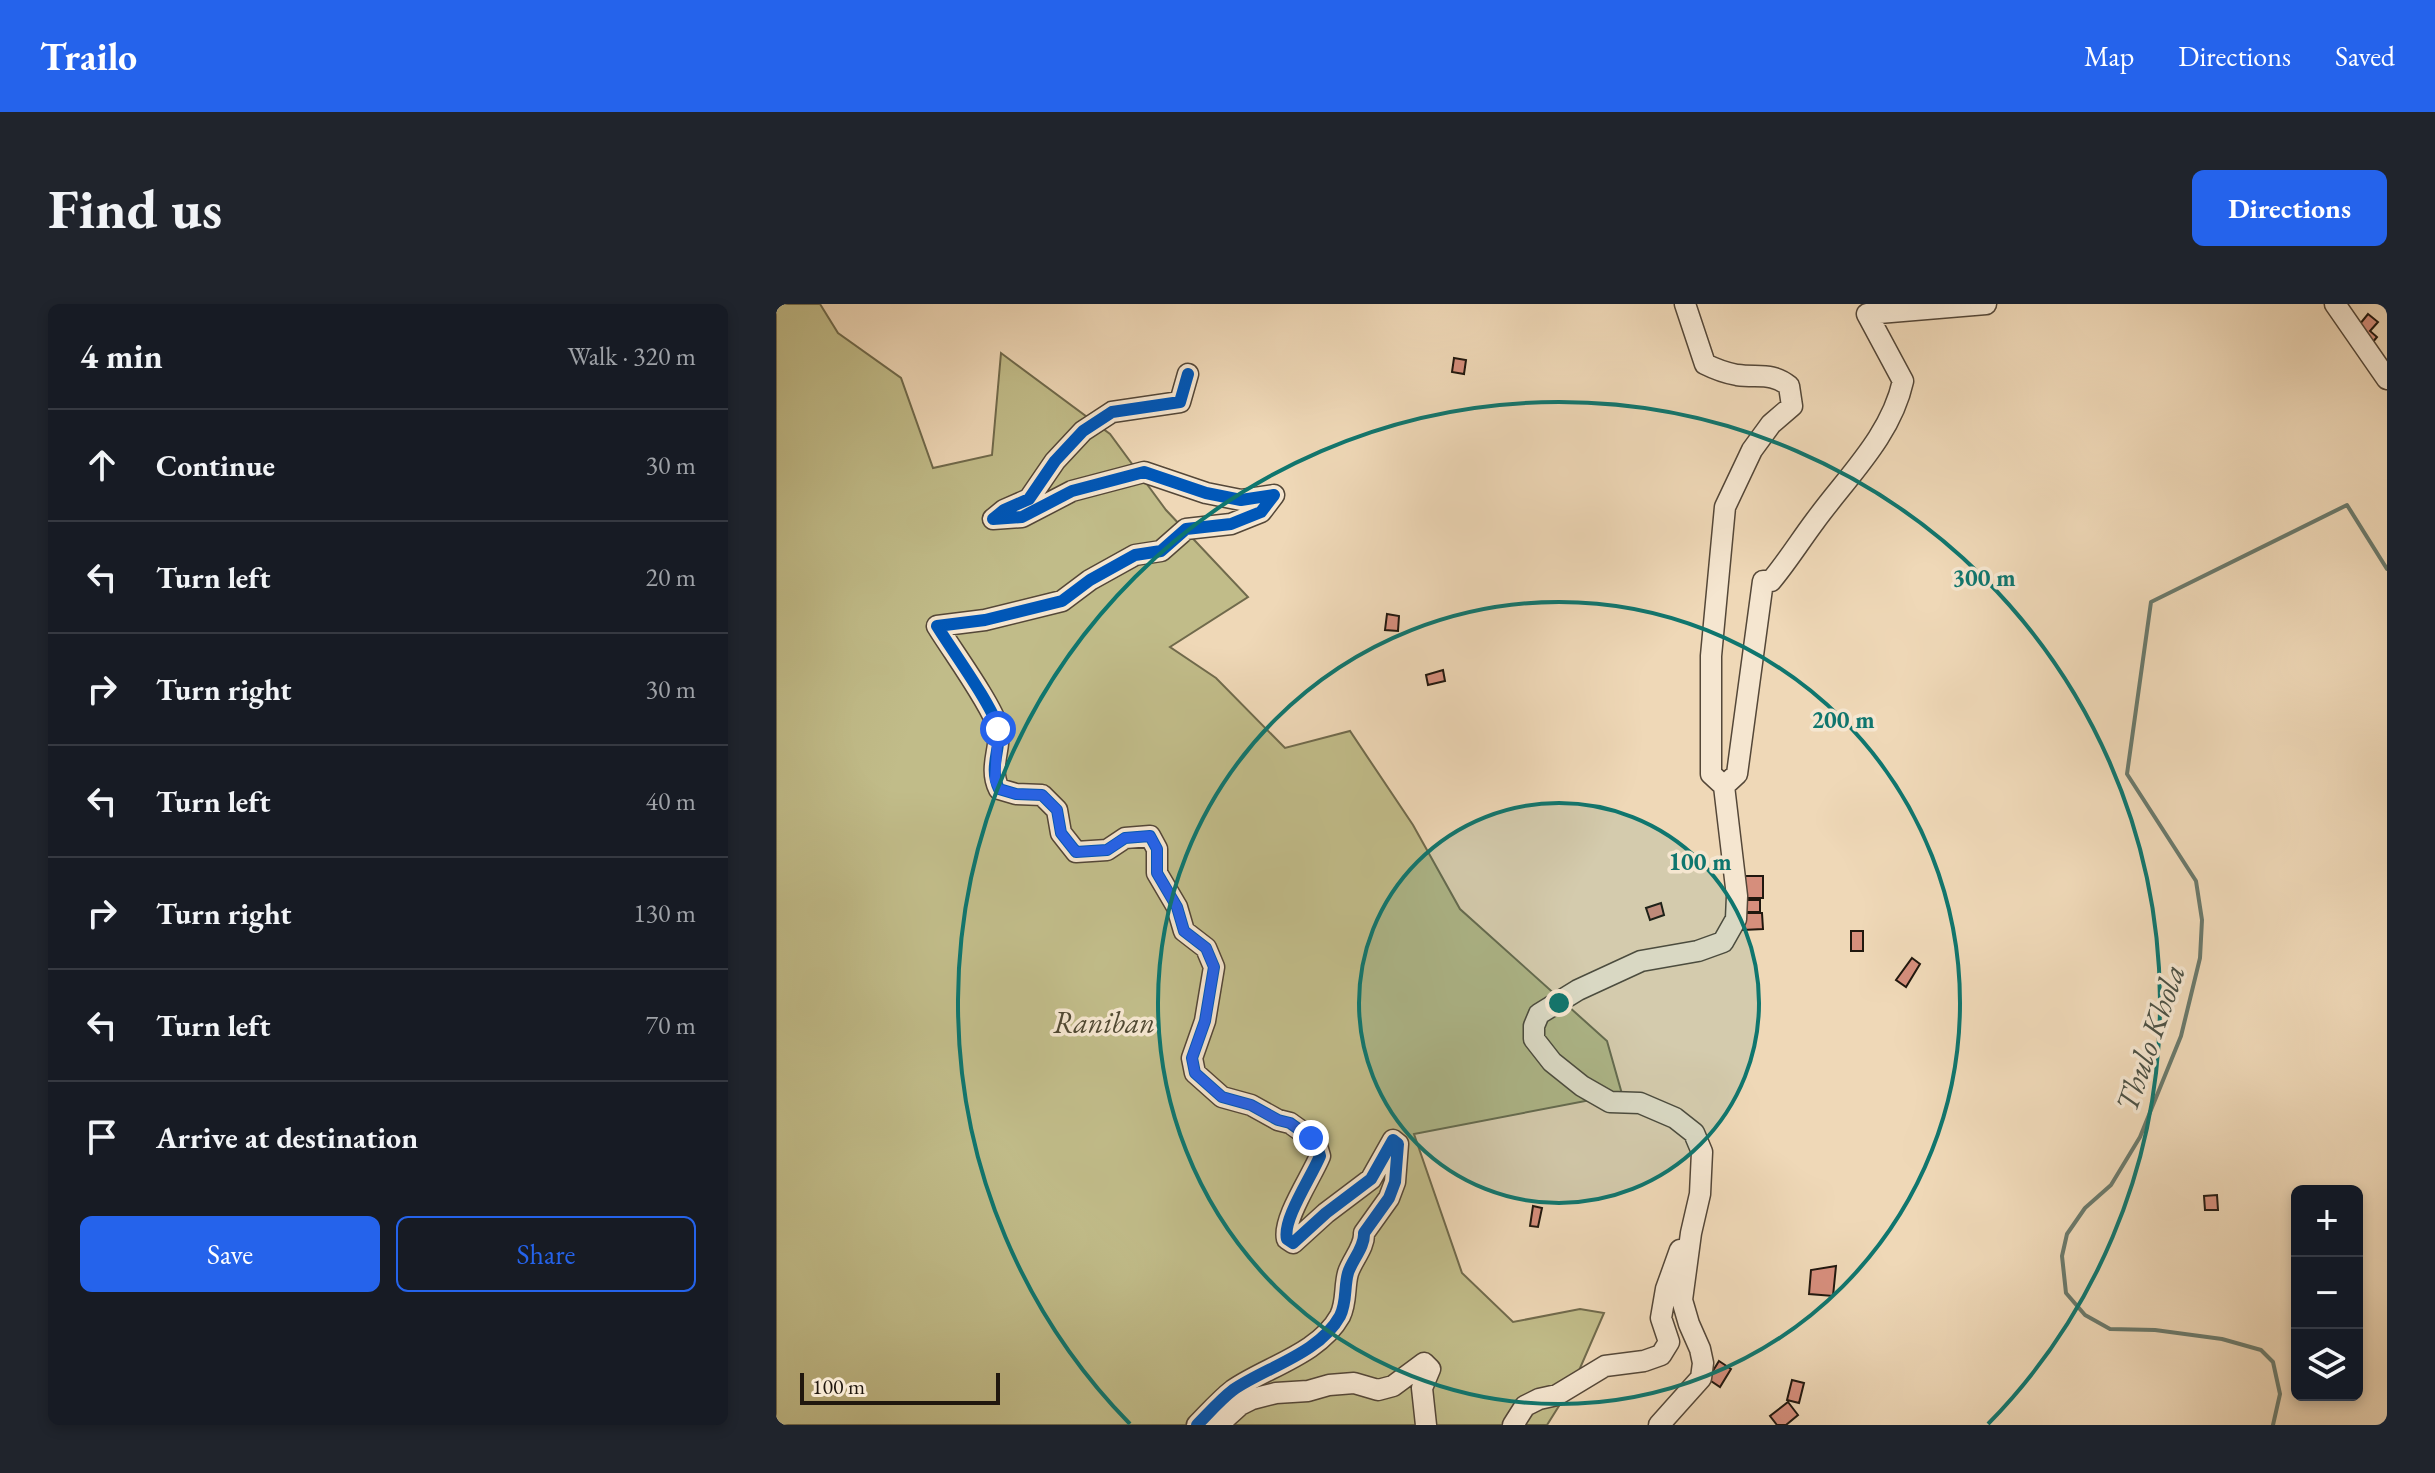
<!DOCTYPE html>
<html lang="en">
<head>
<meta charset="utf-8">
<style>
  body { margin:0; font-family:"EB Garamond",serif; background:#20242c; color:#f1f3f6 }
  .controls { position:absolute; right:24px; bottom:24px; display:grid; overflow:hidden; border-radius:12px; box-shadow:0 4px 12px #0003 }
  .controls button { width:72px; height:72px; display:grid; place-items:center; padding:0; border:0; border-bottom:2px solid #363941; background:#171b24; color:#f1f3f6; font:40px sans-serif }
  .scale { position:absolute; left:24px; bottom:20px; width:200px; box-sizing:border-box; padding-left:8px; border:4px solid #20170e; border-top:0; font-size:22px; line-height:28px; white-space:nowrap; color:#20170e; -webkit-text-stroke:6px #f5e6d0; paint-order:stroke }
  .stop { position:absolute; width:24px; height:24px; margin:-18px; border:6px solid #2563eb; border-radius:50%; background:#fff }
  .stop.end { background:#2563eb; border-color:#fff; box-shadow:0 2px 8px #0008 }
  .list { margin:0; padding:0; list-style:none }
  h2 { display:flex; justify-content:space-between; align-items:center; height:104px; margin:0; padding:0 32px; font-size:34px }
  h2 small { font-size:26px; font-weight:400; color:#9ea1a6 }
  .list li { display:grid; grid-template-columns:52px 1fr auto; gap:24px; align-items:center; box-sizing:border-box; height:112px; padding:0 32px; border-top:2px solid #363941 }
  .list b { display:block; font-size:30px; white-space:nowrap }
  .list em { font-size:26px; font-style:normal; color:#9ea1a6 }
  .actions { display:flex; gap:16px; padding:24px 32px }
  .actions a { flex:1; padding:18px 0; border:2px solid #2563eb; border-radius:12px; text-align:center; font-size:28px; color:#2563eb }
  .actions .main { background:#2563eb; color:#fff }
  .icon { flex:none; width:44px; height:44px; fill:none; stroke:currentColor; stroke-width:2; stroke-linecap:round; stroke-linejoin:round }
  .map { position:relative; flex:none; width:1611px; height:1121px; overflow:hidden; border-radius:12px }
  header { display:flex; align-items:center; gap:48px; box-sizing:border-box; height:112px; padding:0 40px; background:#2563eb; color:#fff }
  header strong { font-size:38px }
  nav { display:flex; gap:44px; margin-inline-start:auto; font-size:28px }
  .intro { display:flex; align-items:center; justify-content:space-between; box-sizing:border-box; height:192px; padding:0 48px }
  h1 { margin:0; font-size:56px }
  .button { padding:20px 36px; border-radius:12px; background:#2563eb; color:#fff; font-size:28px; font-weight:700 }
  main { display:flex; gap:48px; padding:0 48px }
  aside { flex:1; background:#171b24; border-radius:12px; box-shadow:0 4px 12px #0003 }
  .map>svg:first-child { display:block }
  .green { fill:#c1bc89; stroke:#706a4c; stroke-width:2 }
  .lines { fill:none; stroke-linecap:round; stroke-linejoin:round }
  .stream { stroke:#6a796b; stroke-width:4 }
  .building { fill:#d68e7c; stroke:#20170e; stroke-width:2 }
  .minor-casing { stroke:#544738; stroke-width:23 }
  .minor { stroke:#f5e6d0; stroke-width:20 }
  .cycleway-casing { stroke:#f5e6d0; stroke-width:17 }
  .cycleway { stroke:#0057b8; stroke-width:12 }
  .route { stroke:#2563eb; stroke-width:10 }
  .ring { fill:none; stroke:#0f766e; stroke-width:4 }
  .labels { text-anchor:middle; stroke-width:7; stroke-linejoin:round; paint-order:stroke }
  .park-label { font-size:30px; font-style:italic; fill:#504933; stroke:#f5e6d0 }
  .water-label { font-size:32px; font-style:italic; fill:#4b5044; stroke:#f5e6d0 }
  .centre { fill:#0f766e; stroke:#f5e6d0; stroke-width:4 }
  .ring-label { font-size:24px; text-anchor:middle; font-weight:bold; fill:#0f766e; stroke:#f5e6d0; stroke-width:7; stroke-linejoin:round; paint-order:stroke }
</style>
</head>
<body>
<header>
<strong>Trailo</strong>
<nav><a>Map</a><a>Directions</a><a>Saved</a></nav>
</header>
<div class="intro"><h1>Find us</h1><a class="button">Directions</a></div>
<main>
<aside>
<h2>4 min<small>Walk · 320 m</small></h2>
<ul class="list">
<li><svg class="icon" aria-label="ahead" viewBox="0 0 24 24"><path d="M12 20V5M6 11l6-6 6 6"/></svg><div><b>Continue</b></div><em>30 m</em></li>
<li><svg class="icon" aria-label="left" viewBox="0 0 24 24"><path d="M17 20v-9H6M10 6l-5 5 5 5"/></svg><div><b>Turn left</b></div><em>20 m</em></li>
<li><svg class="icon" aria-label="right" viewBox="0 0 24 24"><path d="M7 20v-9h11M14 6l5 5-5 5"/></svg><div><b>Turn right</b></div><em>30 m</em></li>
<li><svg class="icon" aria-label="left" viewBox="0 0 24 24"><path d="M17 20v-9H6M10 6l-5 5 5 5"/></svg><div><b>Turn left</b></div><em>40 m</em></li>
<li><svg class="icon" aria-label="right" viewBox="0 0 24 24"><path d="M7 20v-9h11M14 6l5 5-5 5"/></svg><div><b>Turn right</b></div><em>130 m</em></li>
<li><svg class="icon" aria-label="left" viewBox="0 0 24 24"><path d="M17 20v-9H6M10 6l-5 5 5 5"/></svg><div><b>Turn left</b></div><em>70 m</em></li>
<li><svg class="icon" aria-label="arrive" viewBox="0 0 24 24"><path d="M6 21V4h12l-3 4 3 4H6"/></svg><div><b>Arrive at destination</b></div></li>
</ul>
<div class="actions"><a class="main">Save</a><a>Share</a></div>
</aside>
<div class="map">
<svg width="1611" height="1121" viewBox="0 0 1611 1121">
  <rect width="100%" height="100%" fill="#efd8b7"/>
  <filter id="stains"><feTurbulence type="fractalNoise" baseFrequency=".0025" numOctaves="4"/><feColorMatrix values="0 0 0 0 .2 0 0 0 0 .09 0 0 0 0 .02 0 0 0 .5 -.17"/></filter>
  <radialGradient id="worn" r=".72"><stop offset=".6" stop-color="#630" stop-opacity="0"/><stop offset="1" stop-color="#630" stop-opacity=".3"/></radialGradient>
  <path class="green" d="M0,0H44L62,29L125,74L157,164L216,151L225,49L334,130L390,206L472,293L394,343L440,374L509,444L574,427L637,521L684,605L831,737L846,790L638,830L686,969L737,1018L804,1005L828,1009L798,1078L771,1121H0Z"/>
  <g class="lines">
    <path class="stream" d="M1497,1121L1504,1090L1497,1058L1485,1046L1446,1035L1379,1026L1334,1025L1309,1011L1290,989L1286,952L1291,930L1309,904L1335,881L1364,833L1405,732L1424,654L1426,616L1420,577L1351,470L1375,298L1571,201L1611,265"/>
  </g>
  <path class="building" d="M1592,10L1602,18L1594,27L1601,33L1596,39L1579,26Z
    M678,54L690,56L688,70L676,68Z
    M611,310L623,312L622,327L609,326Z
    M667,366L669,377L652,381L650,371Z
    M969,572H987V594H969Z
    M968,596H984V608H968Z
    M885,599L888,611L874,616L870,604Z
    M967,609H986L987,625L967,626Z
    M1075,627H1087V647H1075Z
    M1136,654L1144,660L1130,683L1120,676Z
    M1441,891L1442,906H1429L1428,892Z
    M757,902L766,904L762,923L754,922Z
    M1060,962L1057,992L1033,990L1035,966Z
    M943,1057L955,1065L944,1083L932,1075Z
    M1016,1076L1028,1079L1023,1099L1011,1096Z
    M1012,1098L1022,1111L1010,1121H1001L994,1112Z"/>
  <g class="lines">
    <g class="minor-casing">
      <path id="minor" d="M1559,0L1611,75
        M412,70L404,98L336,108L307,127L279,157L253,195L228,206L217,215L246,213L296,187L368,168L430,189L465,196L498,191L485,208L455,220L410,225L385,247L359,251L314,276L286,297L209,316L161,322C175,345 216,401 222,424C226,443 212,463 223,485L240,490L266,491L281,506L285,529L300,548L331,546L349,534L374,532L381,545V569L401,603L408,627L430,644L438,663L429,717L416,754L419,769L446,793L475,801L502,816L514,819L535,834L541,842L544,852C536,872 506,916 511,935L517,939L550,909L595,875L617,836L622,840L619,878L613,894L588,929C589,943 576,956 572,969C568,983 571,998 564,1012C543,1050 490,1063 457,1086C444,1096 432,1110 421,1121
        M948,482L961,470L987,277H995C1011,258 1024,237 1039,217C1071,173 1115,132 1127,77L1091,10L1210,0
        M442,1121L464,1101L476,1095L500,1089L532,1087L553,1081L578,1079L602,1086L617,1082L648,1059L654,1065L646,1084L650,1121
        M737,1121L749,1102L763,1095L781,1091L829,1062L868,1057L885,1051L893,1038L885,1014L890,985L904,946
        M883,1121L925,1074L927,1059L924,1045L913,1020L906,996L915,929L924,890L926,848L918,829L899,814L864,799L834,798L806,782L776,758L758,735V722L763,710L802,686L865,657L922,647L947,638L960,615L961,592L948,482L935,470V352L949,203L976,146L995,120L1016,102L1013,82C996,68 982,74 961,71C950,69 939,65 929,60L909,0"/>
    </g>
    <use href="#minor" class="minor"/>
    <g class="cycleway-casing">
      <path id="cycleway" d="M412,70L404,98L336,108L307,127L279,157L253,195L228,206L217,215L246,213L296,187L368,168L430,189L465,196L498,191L485,208L455,220L410,225L385,247L359,251L314,276L286,297L209,316L161,322C175,345 216,401 222,424C226,443 212,463 223,485L240,490L266,491L281,506L285,529L300,548L331,546L349,534L374,532L381,545V569L401,603L408,627L430,644L438,663L429,717L416,754L419,769L446,793L475,801L502,816L514,819L535,834L541,842L544,852C536,872 506,916 511,935L517,939L550,909L595,875L617,836L622,840L619,878L613,894L588,929C589,943 576,956 572,969C568,983 571,998 564,1012C543,1050 490,1063 457,1086C444,1096 432,1110 421,1121"/>
    </g>
    <use href="#cycleway" class="cycleway"/>
  </g>
  <g class="lines">
    <path class="route" d="M222,425L219,476L223,485L240,490L266,491L281,506L285,529L300,548L331,546L349,534L374,532L381,545V569L401,603L408,627L430,644L438,663L429,717L416,754L419,769L446,793L475,801L502,816L514,819L535,834"/>
  </g>
  <circle cx="783" cy="699" r="200" fill="#0f766e" fill-opacity=".12"/>
  <g class="ring">
    <circle cx="783" cy="699" r="200"/>
    <circle cx="783" cy="699" r="401"/>
    <path d="M354 1120A601 601 0 1 1 1212 1120"/>
  </g>
  <g class="labels">
    <g class="park-label">
      <text x="328" y="729">Raniban</text>
    </g>
    <g class="water-label">
      <text transform="translate(1374 734) rotate(-71)" y="11">Thulo Khola</text>
    </g>
  </g>
  <circle cx="783" cy="699" r="12" class="centre"/>
  <g class="ring-label">
    <text x="1208" y="282">300 m</text>
    <text x="1067" y="424">200 m</text>
    <text x="924" y="566">100 m</text>
  </g>
  <rect width="100%" height="100%" filter="url(#stains)"/>
  <rect width="100%" height="100%" fill="url(#worn)"/>
</svg>
<div class="controls">
<button>+</button>
<button>−</button>
<button><svg class="icon" aria-label="layers" viewBox="0 0 24 24"><path d="M12 4l9 5-9 5-9-5zM3 14l9 5 9-5"/></svg></button>
</div>
<div class="scale">100 m</div>
<div class="stop" style="left:222px;top:425px"></div>
<div class="stop end" style="left:535px;top:834px"></div>
</div>
</main>
</body>
</html>
